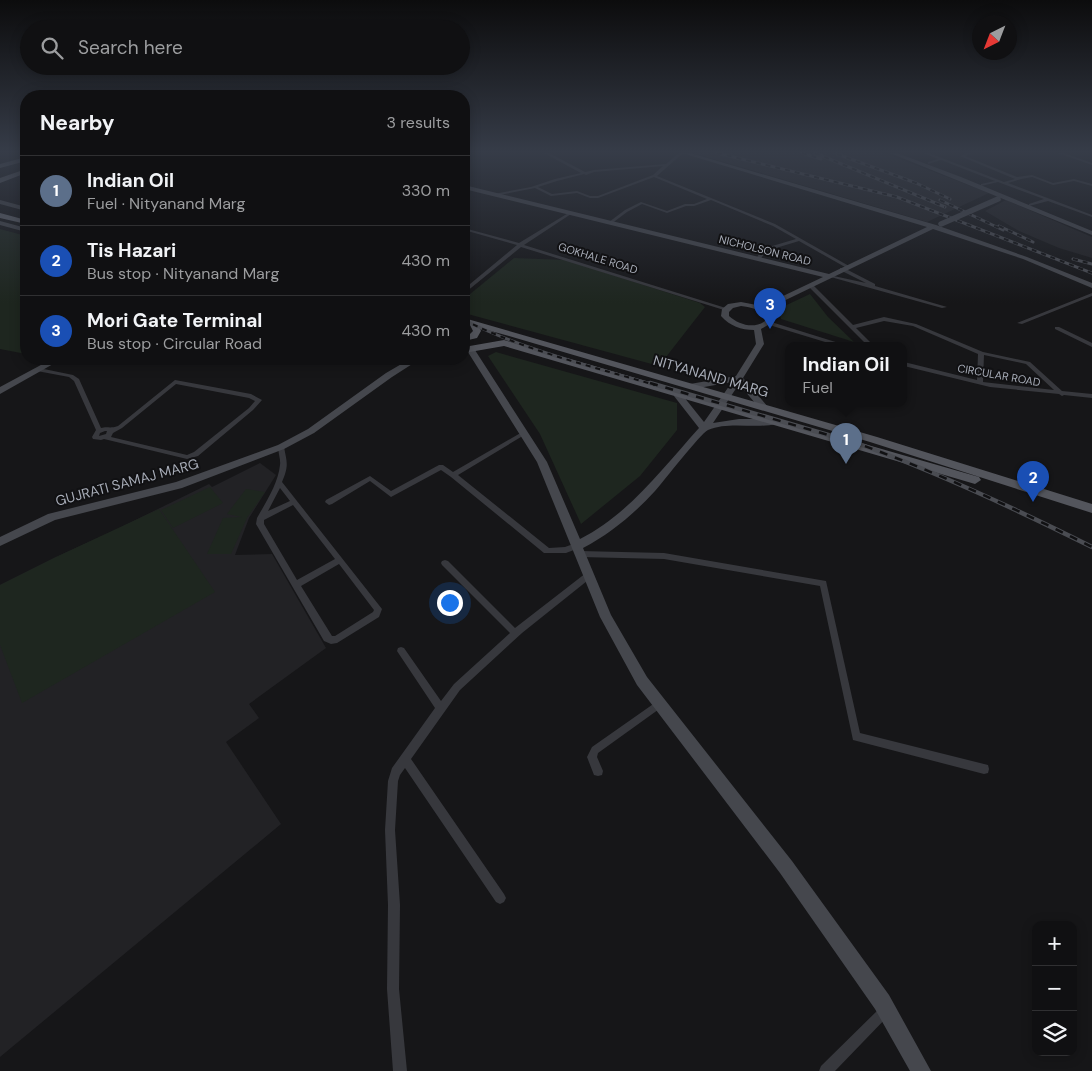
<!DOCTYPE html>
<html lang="en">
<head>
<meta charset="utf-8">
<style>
  body { margin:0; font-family:"DM Sans",sans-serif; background:#1e1e20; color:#f1f3f6 }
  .controls { position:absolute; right:15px; bottom:15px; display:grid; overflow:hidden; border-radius:10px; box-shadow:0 2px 12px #0003 }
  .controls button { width:45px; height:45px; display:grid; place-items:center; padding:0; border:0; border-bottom:1px solid #303032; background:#101012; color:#f1f3f6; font:25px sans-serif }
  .compass { position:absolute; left:972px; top:15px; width:45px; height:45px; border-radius:50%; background:#101012; box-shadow:0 2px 12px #0003; rotate:222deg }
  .you { position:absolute; left:449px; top:602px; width:18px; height:18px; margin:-12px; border:4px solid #fff; border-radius:50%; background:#1a73e8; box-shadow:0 0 0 8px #1a73e833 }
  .badge { display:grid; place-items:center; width:32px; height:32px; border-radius:50%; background:#d93025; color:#fff; font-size:16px; font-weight:700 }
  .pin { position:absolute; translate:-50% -41px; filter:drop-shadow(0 1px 2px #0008) }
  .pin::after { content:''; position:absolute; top:26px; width:18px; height:15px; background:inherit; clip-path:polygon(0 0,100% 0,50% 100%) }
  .popup { position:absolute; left:785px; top:342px; width:122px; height:65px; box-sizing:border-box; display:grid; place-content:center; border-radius:10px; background:#101012; filter:drop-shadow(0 1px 4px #0005); font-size:16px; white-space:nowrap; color:#9c9d9f }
  .popup b { font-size:19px; color:#f1f3f6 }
  .popup::after { content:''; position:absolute; left:50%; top:100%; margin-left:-10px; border:10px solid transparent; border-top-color:#101012 }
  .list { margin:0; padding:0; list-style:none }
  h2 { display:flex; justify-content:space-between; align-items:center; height:65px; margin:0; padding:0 20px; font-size:21px }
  h2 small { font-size:16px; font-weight:400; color:#9c9d9f }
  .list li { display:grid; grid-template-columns:32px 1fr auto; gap:15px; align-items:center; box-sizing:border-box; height:70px; padding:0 20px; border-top:1px solid #303032 }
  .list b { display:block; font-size:19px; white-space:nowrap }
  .list p { margin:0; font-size:16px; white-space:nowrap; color:#9c9d9f }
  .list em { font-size:16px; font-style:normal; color:#9c9d9f }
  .icon { flex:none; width:28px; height:28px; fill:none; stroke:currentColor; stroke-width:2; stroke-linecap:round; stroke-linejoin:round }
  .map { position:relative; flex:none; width:1092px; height:1071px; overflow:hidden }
  .search { position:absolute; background:#101012; box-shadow:0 2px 12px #0003; left:20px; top:20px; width:450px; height:55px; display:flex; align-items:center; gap:12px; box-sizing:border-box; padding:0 18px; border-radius:28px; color:#9c9d9f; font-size:19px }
  .panel { position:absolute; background:#101012; box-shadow:0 2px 12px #0003; left:20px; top:90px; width:450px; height:275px; border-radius:20px }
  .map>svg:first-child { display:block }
  .built { fill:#222225 }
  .green { fill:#1e261f }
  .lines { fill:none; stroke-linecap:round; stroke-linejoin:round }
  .street { fill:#37383d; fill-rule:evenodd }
  .secondary { fill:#45474d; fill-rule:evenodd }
  .primary { fill:#53555c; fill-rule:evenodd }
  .highway { fill:#63666e; fill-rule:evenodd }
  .rail-far1-casing { stroke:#4a4c52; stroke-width:3 }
  .rail-casing { stroke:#4a4c52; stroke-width:4.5 }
  .rail-far1 { stroke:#111113; stroke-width:2; stroke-dasharray:5; stroke-linecap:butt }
  .rail { stroke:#111113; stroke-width:2.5; stroke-dasharray:8; stroke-linecap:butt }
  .secondary-bridge { stroke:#45474d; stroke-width:5.5 }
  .labels { text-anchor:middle; stroke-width:4; stroke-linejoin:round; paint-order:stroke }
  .far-street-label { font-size:11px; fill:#a8adb8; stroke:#111113 }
  .street-label { font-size:14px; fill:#a8adb8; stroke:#111113 }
</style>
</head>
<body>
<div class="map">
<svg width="1092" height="1071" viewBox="0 0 1092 1071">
  <rect width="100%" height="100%" fill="#161618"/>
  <path class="built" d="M694,153H884L989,193L927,222Z
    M1006,200L1092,237V258L1059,248L1019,231L985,211Z
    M260,463L276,475L249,518L235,555L272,554L326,648L249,704L259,718L226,742L281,824L0,1057V585L56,557L113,531L209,484L212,487Z"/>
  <path class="green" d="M0,229L26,236V354L0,349Z
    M514,258L566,260L700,303L705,307L659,366L464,313V299Z
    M810,294L828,317L854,342L781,319L778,309Z
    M496,352L677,403V430L640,476L581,524L540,434L488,356Z
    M210,487L223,503L173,528L161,510Z
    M246,489L265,492L247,518L231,554H207L223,518L242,517L227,514Z
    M159,509L215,592L22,703L0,645V585L56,557Z"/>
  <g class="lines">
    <path class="street" d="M544,153H549L585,172L594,170L666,164L679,153H683L657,176L775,224L849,266L845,267L799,241L766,251L760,260H756V259L762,249L796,239L773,226L711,200L694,206H686L667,213L642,204L627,212L611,224H609V222L625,210L641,202L667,211L685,204H694L707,199L654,177L598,198H590L577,193L551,196L535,188L494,196V194L531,187L555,179L581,173ZM663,166L653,175L598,196H590L577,191L552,194L538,187L557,181L584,174L586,175L594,172Z
      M923,153H929L1004,182L1015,179L960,156L967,153H973L965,156L1017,177L1032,175L1053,183L1074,179L1092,184V186L1074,181L1053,185L1032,177L1021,179L1008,183L1092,215V217L1048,201L1029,206V204L1044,199L998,182L981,186V184L995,181L941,160L928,164V162L938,159Z
      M1058,153H1064L1092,163V165Z
      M570,212L572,213L571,214L524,245L729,309L724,310L521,247L466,292H464V289L517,245L464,230V228L519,243Z
      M840,268H844L875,284V286L947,307L942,308L827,276L829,275L866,283L840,270Z
      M809,285H813L853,325L884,317L916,324L983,352L1030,362L1062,391L1092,394V398L1064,395L1062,396L1059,394L990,387L904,366V362L977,380L978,354L913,326L884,321L856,328L873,345H867L809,287ZM984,355L1026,364L1054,390L983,382Z
      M1092,293V296L1022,324L1017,323Z
      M768,321L842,344L843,345H835L766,324V322Z
      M1055,327H1059L1092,343V347L1055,329Z
      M39,368L73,375L79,379L101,428C108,426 109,429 118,426L175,380L251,394L262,400L253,410L198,456L187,459L104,439L101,440L93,439L92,437L96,430L74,381L69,377L37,371V369ZM176,384L249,398L255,401L249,408L194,452L187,455L111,437L113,433L122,428ZM105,431H107L106,434L99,436L100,433Z
      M524,431L527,433L526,434L458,475L549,548L565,547L576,543L579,544L580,546L579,548L566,553H544L451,477L441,470L391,497L370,481L332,504L329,505L325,502L326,500L370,476L391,491L439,465H443L453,472Z
      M279,445H283L284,447C287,463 289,465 282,482L382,609L379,617L337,643L331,644L324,641L256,524L257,518C266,502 278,484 280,465C281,458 277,452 279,445ZM280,488L290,501L268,511ZM293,505L335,559L297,580L264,524V520ZM339,564L374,610L373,612L335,636H332L301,586Z
      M580,551L664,553L826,581L860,733L988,765L989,769L988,773L984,774L853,740L820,586L664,559L580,557L577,556L576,554L577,552Z
      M445,560L448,561L515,628L586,573L589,572L592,573L593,575L592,577L522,633L460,690L411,759L504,894L506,898L504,902L500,904L496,902L405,768L400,775L398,781L395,830L400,905L399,989L407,1071H393L387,989L388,905L385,830L388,781L392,768L435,708L397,651L398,648L401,647L404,648L441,701L454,684L510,633L442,565L441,563L442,561Z
      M659,700L662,701L664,704L662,707L598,753L597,757L603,771L602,775L598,776L594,775L587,757L592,747Z
      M885,1005L889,1007L891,1011L889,1015L835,1071H819L821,1066L881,1007Z"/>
    <path class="secondary" d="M682,153H690L936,225L1027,257L1092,283V288L1023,259L933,229L767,309L773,316V322L761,329L764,344L743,378L768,407L766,409H760L739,384L713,423L739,419H773L776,420V424C755,429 729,421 708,430C700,434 664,481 655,491C634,514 610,534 583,548L611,615L647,677L792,861L889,995L931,1071H910L875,1009L780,873L637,685L600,617L537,462L466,349L470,347H473L547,462L580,539C628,515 663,468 699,428L674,396V392H680L704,422L732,382L693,389L690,388V384L736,376L756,344L754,330C741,330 730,326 721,316L722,309L728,304L741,302L762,306L823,277L464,189V185L829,274L927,227ZM741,306C751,307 758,309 765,316V321C754,329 739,325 729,316V312L733,308Z
      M890,153H897L961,177L1092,231V235Z
      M0,200L26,207V211L0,204Z
      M0,221L26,228V232L0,225Z
      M52,359H62L0,394V387Z
      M410,359H420L392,377L314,433L284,449L182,488L55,520L0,546V537L48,514L176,482L278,445L308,429L386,373Z"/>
    <path class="primary" d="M464,318L877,437L1092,504V513L870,442L509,336L480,328L481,331L477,338L464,341V335H469L473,331L470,325L464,324Z
      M504,340L979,477L981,480L975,484L504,346L464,353V347Z"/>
    <path class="highway" d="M26,157V161L0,168V164Z
      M26,169V173L0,183V178Z
      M0,213L26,220V224L0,218Z"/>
    <g class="rail-far1-casing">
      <path id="rail-far1" d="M717,153L897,197L1092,273
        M802,153L821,159
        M815,153L945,207
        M837,154L916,183L950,199
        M940,200L1003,230
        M999,226L1033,242
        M1073,259L1092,264
        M464,320C524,350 590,366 655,385"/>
    </g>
    <g class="rail-casing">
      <path id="rail" d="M650,383L859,444C939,473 1016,509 1092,547"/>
    </g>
    <use href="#rail-far1" class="rail-far1"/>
    <use href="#rail" class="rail"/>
    <path class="secondary-bridge" d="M941,224L998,199"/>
  </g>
  <linearGradient id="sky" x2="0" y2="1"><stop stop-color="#0c0c0d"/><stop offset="0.5" stop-color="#363c48"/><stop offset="1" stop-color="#363c48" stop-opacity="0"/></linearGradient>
  <rect width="1092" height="303" fill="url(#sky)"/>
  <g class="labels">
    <g class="far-street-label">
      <text transform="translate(765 250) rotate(14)" y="4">NICHOLSON ROAD</text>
      <text transform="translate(598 258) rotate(17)" y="4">GOKHALE ROAD</text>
      <text transform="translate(999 375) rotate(10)" y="4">CIRCULAR ROAD</text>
    </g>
    <g class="street-label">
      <text transform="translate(711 376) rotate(16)" y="5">NITYANAND MARG</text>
      <text transform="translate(127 482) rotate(-15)" y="5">GUJRATI SAMAJ MARG</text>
    </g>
  </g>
</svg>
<div class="controls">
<button>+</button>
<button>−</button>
<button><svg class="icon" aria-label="layers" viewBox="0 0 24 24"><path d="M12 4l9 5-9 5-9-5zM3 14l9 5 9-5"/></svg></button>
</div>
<svg class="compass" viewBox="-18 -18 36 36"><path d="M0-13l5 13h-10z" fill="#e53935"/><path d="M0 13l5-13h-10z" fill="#9c9d9f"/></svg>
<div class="you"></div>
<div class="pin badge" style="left:846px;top:464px;background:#5c6f8a">1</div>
<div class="popup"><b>Indian Oil</b>Fuel</div>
<div class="pin badge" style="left:1033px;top:502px;background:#1a4fb4">2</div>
<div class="pin badge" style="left:770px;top:329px;background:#1a4fb4">3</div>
<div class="search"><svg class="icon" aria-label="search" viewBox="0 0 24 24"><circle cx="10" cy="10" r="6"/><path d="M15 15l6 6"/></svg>Search here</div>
<section class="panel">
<h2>Nearby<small>3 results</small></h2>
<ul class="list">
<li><span class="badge" style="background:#5c6f8a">1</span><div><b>Indian Oil</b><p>Fuel · Nityanand Marg</p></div><em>330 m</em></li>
<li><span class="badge" style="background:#1a4fb4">2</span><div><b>Tis Hazari</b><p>Bus stop · Nityanand Marg</p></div><em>430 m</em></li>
<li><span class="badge" style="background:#1a4fb4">3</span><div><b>Mori Gate Terminal</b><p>Bus stop · Circular Road</p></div><em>430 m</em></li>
</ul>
</section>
</div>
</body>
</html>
